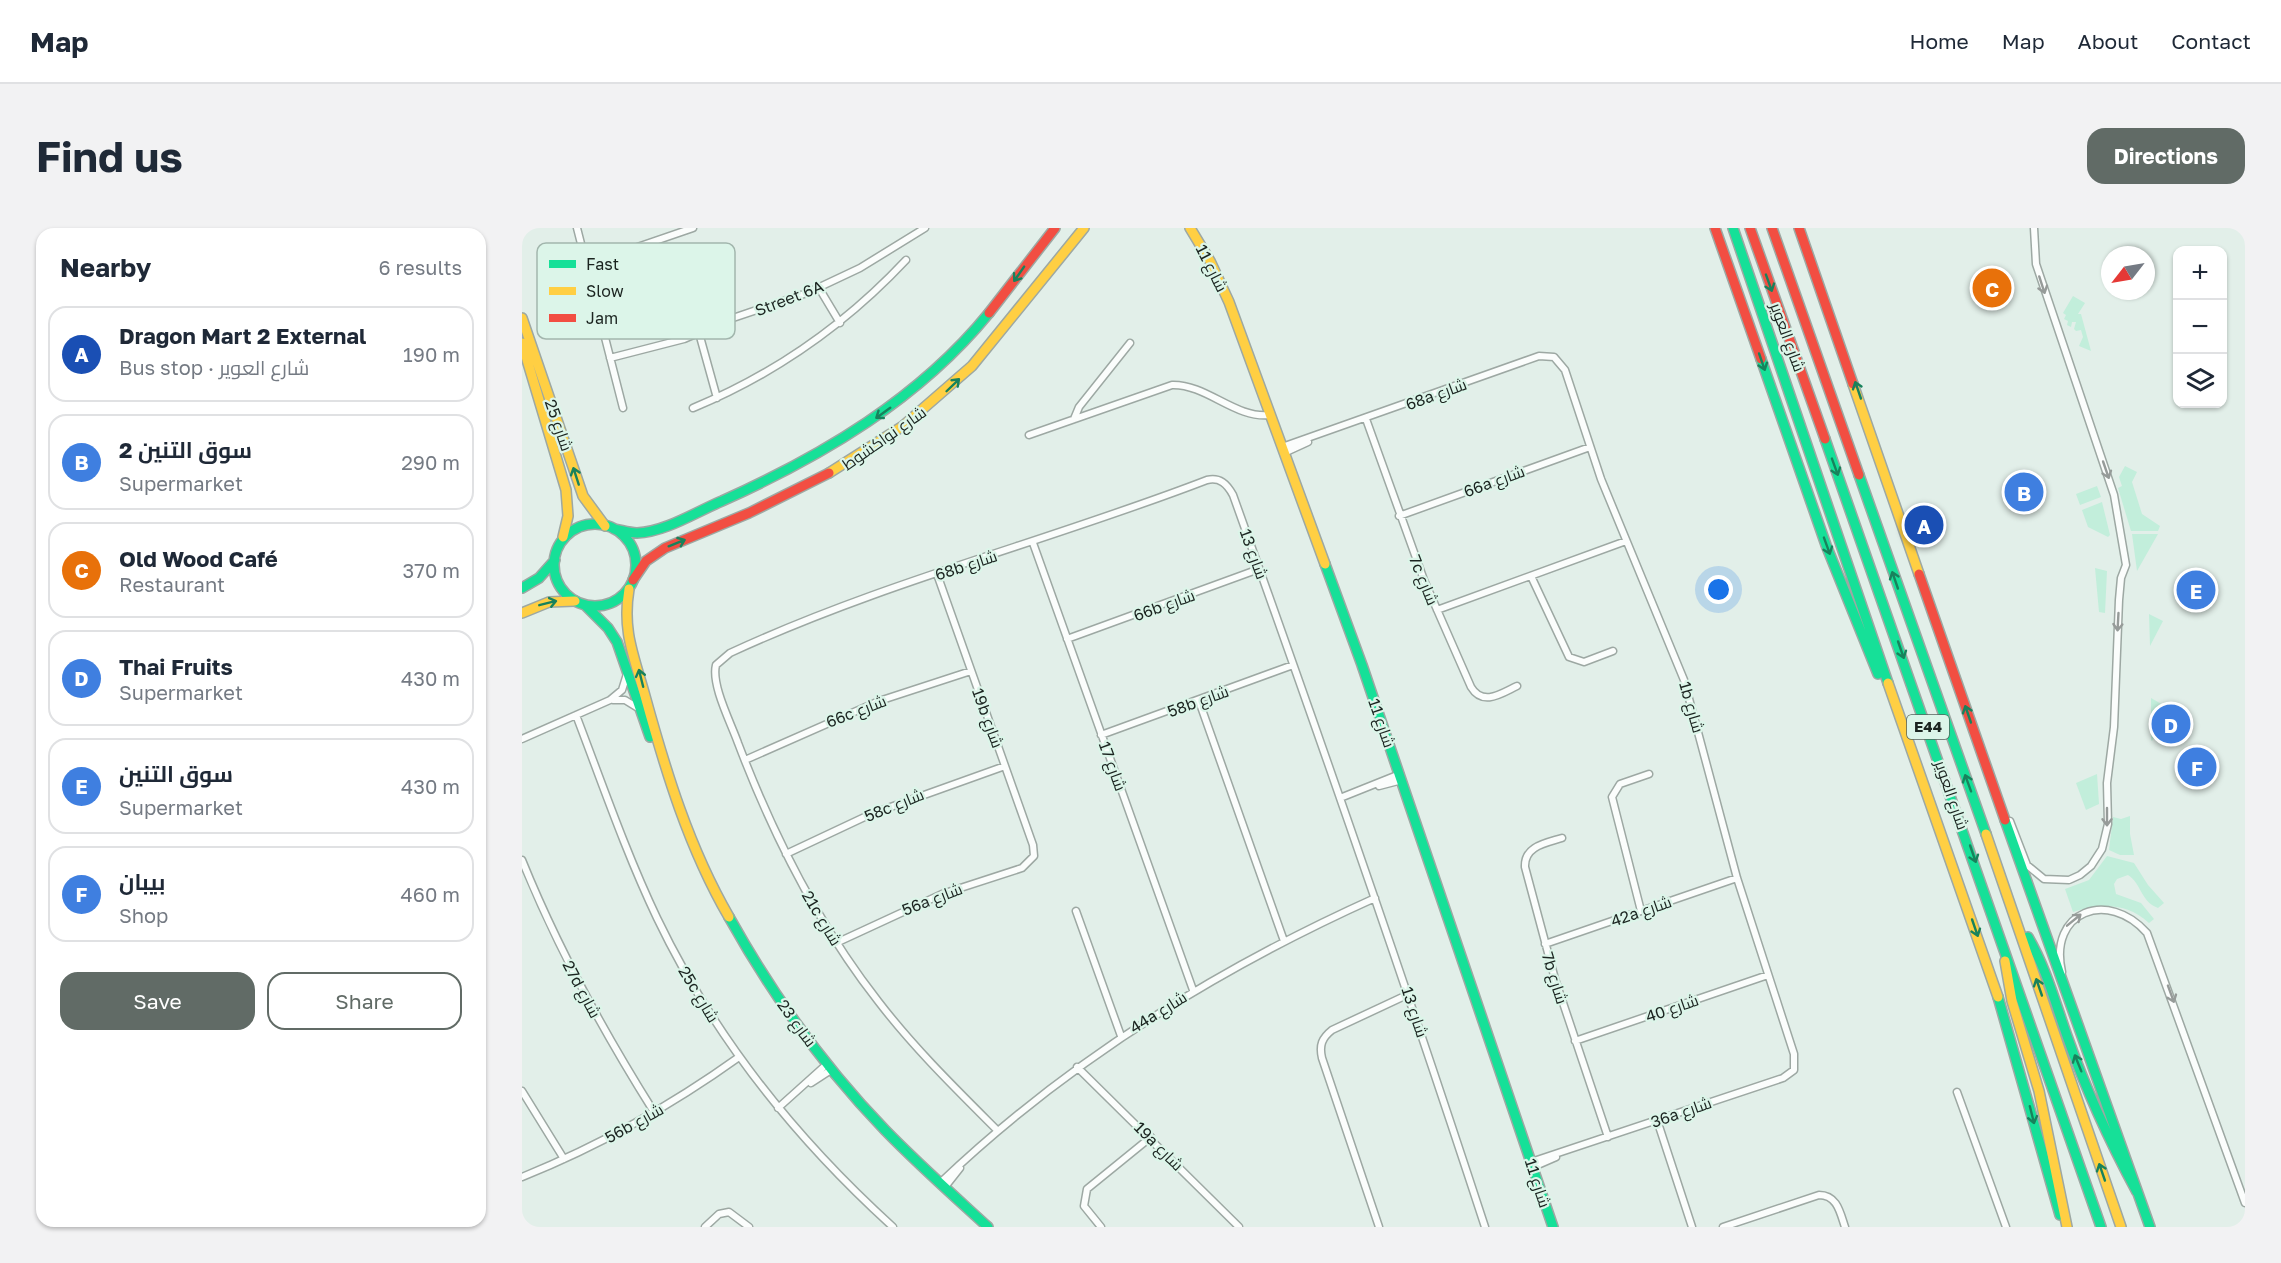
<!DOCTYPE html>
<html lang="en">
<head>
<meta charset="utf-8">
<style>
  body { margin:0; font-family:"Golos Text",Cairo,sans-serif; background:#f2f2f3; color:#1f2937 }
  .controls { position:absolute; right:18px; top:18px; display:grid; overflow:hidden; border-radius:12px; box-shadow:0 2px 4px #0004 }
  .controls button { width:54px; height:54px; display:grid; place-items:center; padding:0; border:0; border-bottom:2px solid #e0e1e3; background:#fff; color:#1f2937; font:30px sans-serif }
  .compass { position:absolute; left:1579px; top:18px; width:54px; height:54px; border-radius:50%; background:#fff; box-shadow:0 2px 4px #0004; rotate:239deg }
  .you { position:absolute; left:1197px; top:362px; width:21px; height:21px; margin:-15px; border:4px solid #fff; border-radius:50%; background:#1a73e8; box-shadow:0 0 0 9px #1a73e833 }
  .badge { display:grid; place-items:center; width:39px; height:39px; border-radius:50%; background:#616b66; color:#fff; font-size:20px; font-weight:700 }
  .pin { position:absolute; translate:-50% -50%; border:3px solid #fff; box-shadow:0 2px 6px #0006 }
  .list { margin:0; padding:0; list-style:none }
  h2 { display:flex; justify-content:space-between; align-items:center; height:78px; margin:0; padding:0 24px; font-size:26px }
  h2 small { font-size:20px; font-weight:400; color:#747a83 }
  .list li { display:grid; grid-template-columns:39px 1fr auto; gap:18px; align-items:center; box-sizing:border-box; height:96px; margin:0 12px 12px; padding:0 12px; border:2px solid #e0e1e3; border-radius:18px }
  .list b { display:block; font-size:22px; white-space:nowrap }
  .list p { margin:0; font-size:20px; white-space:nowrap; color:#747a83 }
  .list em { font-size:20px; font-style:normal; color:#747a83 }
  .actions { display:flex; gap:12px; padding:18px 24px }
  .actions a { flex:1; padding:14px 0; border:2px solid #616b66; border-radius:18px; text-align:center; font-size:21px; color:#616b66 }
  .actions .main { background:#616b66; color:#fff }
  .icon { flex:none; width:33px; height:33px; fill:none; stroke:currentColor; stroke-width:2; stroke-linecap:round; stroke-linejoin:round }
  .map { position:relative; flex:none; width:1723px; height:999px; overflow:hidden; border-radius:18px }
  header { display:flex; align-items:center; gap:36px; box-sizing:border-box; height:84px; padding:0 30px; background:#fff; border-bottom:2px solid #e0e1e3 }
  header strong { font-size:28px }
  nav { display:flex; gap:33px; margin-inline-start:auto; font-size:21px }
  .intro { display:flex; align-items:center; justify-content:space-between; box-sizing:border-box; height:144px; padding:0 36px }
  h1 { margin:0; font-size:42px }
  .button { padding:15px 27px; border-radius:18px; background:#616b66; color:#fff; font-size:21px; font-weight:700 }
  main { display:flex; gap:36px; padding:0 36px }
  aside { flex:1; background:#fff; border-radius:18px; box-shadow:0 2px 4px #0004 }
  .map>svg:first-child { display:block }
  .green { fill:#c2eedb }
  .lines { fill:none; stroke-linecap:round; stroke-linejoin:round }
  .street-casing { stroke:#9da8a3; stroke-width:9 }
  .fast-casing { stroke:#9da8a3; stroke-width:12 }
  .slow-casing { stroke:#9da8a3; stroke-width:12 }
  .jam-casing { stroke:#9da8a3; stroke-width:12 }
  .street { stroke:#fbfdfc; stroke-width:6 }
  .fast { stroke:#16e098; stroke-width:9 }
  .slow { stroke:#ffcf43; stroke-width:9 }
  .jam { stroke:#f24e42; stroke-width:9 }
  .oneway { stroke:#18825c }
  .oneway2 { stroke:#969b99 }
  .labels { text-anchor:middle; stroke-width:4.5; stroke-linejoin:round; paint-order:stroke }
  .shield { fill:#dcf5e9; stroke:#55635c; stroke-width:1.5 }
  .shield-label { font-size:15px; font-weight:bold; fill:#1b2420 }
  .street-label { font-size:16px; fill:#1b2420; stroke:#dcf5e9 }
  .key { fill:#dcf5e9; stroke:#a2b6ad; stroke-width:1.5 }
  .key-label { font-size:16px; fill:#1b2420 }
</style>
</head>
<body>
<header>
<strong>Map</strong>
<nav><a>Home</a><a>Map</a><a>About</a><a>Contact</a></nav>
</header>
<div class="intro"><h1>Find us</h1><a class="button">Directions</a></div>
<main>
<aside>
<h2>Nearby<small>6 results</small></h2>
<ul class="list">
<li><span class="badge" style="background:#1a4fb4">A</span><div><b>Dragon Mart 2 External</b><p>Bus stop · شارع العوير</p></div><em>190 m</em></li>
<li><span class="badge" style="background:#3f7fe0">B</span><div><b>سوق التنين 2</b><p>Supermarket</p></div><em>290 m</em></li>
<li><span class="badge" style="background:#e8710a">C</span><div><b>Old Wood Café</b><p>Restaurant</p></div><em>370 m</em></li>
<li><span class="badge" style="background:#3f7fe0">D</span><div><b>Thai Fruits</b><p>Supermarket</p></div><em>430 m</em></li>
<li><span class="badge" style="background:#3f7fe0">E</span><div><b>سوق التنين</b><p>Supermarket</p></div><em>430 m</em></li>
<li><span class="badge" style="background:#3f7fe0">F</span><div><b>بيبان</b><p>Shop</p></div><em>460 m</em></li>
</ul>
<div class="actions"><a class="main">Save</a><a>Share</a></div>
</aside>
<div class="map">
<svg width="1723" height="999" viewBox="0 0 1723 999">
  <rect width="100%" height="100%" fill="#e2efe9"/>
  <path class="green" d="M1551,68L1563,75L1556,86H1559L1569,123L1557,118L1561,109L1559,102L1554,103L1552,101L1554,94H1550L1549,99L1545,97L1546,93L1542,91L1544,87L1541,85Z
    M1603,238L1615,244L1610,254L1620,286L1638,298L1636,303H1609L1596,260L1600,258L1597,249Z
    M1575,258L1579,269L1558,277L1554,266Z
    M1580,274L1588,307L1586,309L1566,299L1560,282Z
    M1610,306H1636L1615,343Z
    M1573,340L1585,343L1583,385L1577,384Z
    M1627,386L1641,393L1628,418Z
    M1629,470L1648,481L1630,513L1629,512Z
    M1575,546L1577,576L1564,582L1554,555Z
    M1608,588V606L1612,627H1598L1587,622L1591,589L1599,591Z
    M1585,628L1612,635L1626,657L1642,675L1636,680C1618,673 1620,656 1606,647L1595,651L1592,656L1594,666L1619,675L1632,691L1627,695C1604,674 1579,676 1551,684L1543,661L1567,652Z"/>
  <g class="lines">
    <g class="street-casing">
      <path id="street" d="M55,0L101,180
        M63,37L171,0
        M297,60L318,95
        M177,105L195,170
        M88,130L162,111L208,91L285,65L338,40L403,0
        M171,180C253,146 324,96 384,32
        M552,191L557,179L608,115
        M844,191L902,352L949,459C961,479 980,465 995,458
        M507,207L650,157C685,156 713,191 748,187
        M760,219L1017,128L1032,129L1043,142L1079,251L1162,452L1215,650L1272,826V842L1261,850L1009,934
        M762,225L786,214
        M877,288L1068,219
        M511,315L671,762
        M1009,348L1047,429L1062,434L1091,423
        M915,382L1104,313
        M545,411L737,341
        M91,472H103L116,480
        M677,473L762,713
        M54,487C80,555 104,625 135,690C192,809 274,911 371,999
        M579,507L771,437
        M0,511L88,472L100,462L105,446
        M223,532L357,473L449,443
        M857,558L880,552
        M818,570L878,546
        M1488,593L1505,637L1522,651L1547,652L1558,647L1569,638L1580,621L1586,596L1585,555L1592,499L1597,372L1599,350L1604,337L1592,267L1514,36L1512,0
        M1040,610C1024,615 1002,618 1003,639L1033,751L1086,909
        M264,626L349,586L483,538
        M0,632C36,721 81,803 132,884
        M554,683L599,808
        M1119,683L1090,569L1098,556L1127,546
        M314,715L420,666L500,640L512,628L511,617L415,346
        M1023,716L1215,650
        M1540,744C1526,683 1586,661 1625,705L1723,975
        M1053,813L1246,747
        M555,839L717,999
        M289,855L309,842
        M0,863L42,931
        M1435,864L1484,999
        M256,880L305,836
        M1135,892L1170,999
        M476,903C434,861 392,820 356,773C295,695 251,607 216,515C209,495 189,457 194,437L208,425C361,354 527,313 685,252C698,249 705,256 711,267C798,510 883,754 963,999
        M1011,939L1034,929
        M0,949C77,918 150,877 217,829
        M418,955C546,833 693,742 853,670
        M423,959L438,940
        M183,999L197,986L207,984L227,999
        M579,999L562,978L565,961L629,909
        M857,999L800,830C797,817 800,810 810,802L887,766
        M1201,999L1297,967C1315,967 1318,984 1323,999"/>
    </g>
    <g class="fast-casing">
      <path id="fast" d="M1211,0L1366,455
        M1239,131L1304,317L1356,446
        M1303,211L1579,999
        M1337,247L1464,606
        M32 337a41 41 0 1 1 82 0a41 41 0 1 1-82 0Z
        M92,301C99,302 107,305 115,305C143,304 174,284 200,273C300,228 397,171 467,85
        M803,336L840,437L1031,999
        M0,360L17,350L33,332
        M63,377L86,400L95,414L128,509
        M1483,592L1628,999
        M207,689C250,766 301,838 363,902C396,936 431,967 466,999
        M1506,709C1524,740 1533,774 1545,808C1564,862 1588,914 1615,964
        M1476,769L1538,987"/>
    </g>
    <g class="slow-casing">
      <path id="slow" d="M668,0L688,33L707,74L803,336
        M0,90L61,268L83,298
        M0,115L44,262L46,288L41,309
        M1331,156L1397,346
        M307,245L381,198L450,138L562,0
        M107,361C100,403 112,428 123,468C144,544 167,620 207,689
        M0,385L27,374L53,373
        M1366,455L1476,769
        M1464,606L1599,999
        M1483,733L1490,773L1517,863L1545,999"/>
    </g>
    <g class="jam-casing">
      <path id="jam" d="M1193,0L1239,131
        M1228,0L1303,211
        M1250,0L1337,247
        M1277,0L1331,156
        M467,85L533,0
        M1397,346L1483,592
        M111,352L124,333L143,320L227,285L307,245"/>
    </g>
    <use href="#street" class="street"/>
    <use href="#fast" class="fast"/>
    <use href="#slow" class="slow"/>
    <use href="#jam" class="jam"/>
  </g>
  <defs><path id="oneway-shaft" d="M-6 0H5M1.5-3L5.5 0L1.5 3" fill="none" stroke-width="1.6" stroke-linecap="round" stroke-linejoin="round" transform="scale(1.5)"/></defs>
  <g class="oneway">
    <use href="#oneway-shaft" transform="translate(497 46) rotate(125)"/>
    <use href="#oneway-shaft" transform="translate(1247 55) rotate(70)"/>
    <use href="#oneway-shaft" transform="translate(1240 134) rotate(71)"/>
    <use href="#oneway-shaft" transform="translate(431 157) rotate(-44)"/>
    <use href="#oneway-shaft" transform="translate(1336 162) rotate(-109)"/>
    <use href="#oneway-shaft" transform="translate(361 185) rotate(144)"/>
    <use href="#oneway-shaft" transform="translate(1313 239) rotate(70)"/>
    <use href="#oneway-shaft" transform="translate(54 248) rotate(-108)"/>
    <use href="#oneway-shaft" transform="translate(155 315) rotate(-22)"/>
    <use href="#oneway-shaft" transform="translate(1305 318) rotate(70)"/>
    <use href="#oneway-shaft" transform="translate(1373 352) rotate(-109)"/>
    <use href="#oneway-shaft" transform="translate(26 375) rotate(-14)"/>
    <use href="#oneway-shaft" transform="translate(1379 422) rotate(71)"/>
    <use href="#oneway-shaft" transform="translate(119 450) rotate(-104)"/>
    <use href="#oneway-shaft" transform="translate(1446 486) rotate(-109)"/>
    <use href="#oneway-shaft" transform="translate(1446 555) rotate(-110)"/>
    <use href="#oneway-shaft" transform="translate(1451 626) rotate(71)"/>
    <use href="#oneway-shaft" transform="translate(1453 700) rotate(71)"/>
    <use href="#oneway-shaft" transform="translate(1517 759) rotate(-109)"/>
    <use href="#oneway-shaft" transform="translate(1556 835) rotate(-112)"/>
    <use href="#oneway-shaft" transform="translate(1510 887) rotate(76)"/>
    <use href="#oneway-shaft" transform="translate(1580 944) rotate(-109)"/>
  </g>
  <g class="oneway2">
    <use href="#oneway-shaft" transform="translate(1520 57) rotate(72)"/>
    <use href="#oneway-shaft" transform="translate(1584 242) rotate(71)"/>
    <use href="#oneway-shaft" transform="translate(1596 394) rotate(93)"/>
    <use href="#oneway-shaft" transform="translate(1585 589) rotate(90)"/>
    <use href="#oneway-shaft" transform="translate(1552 692) rotate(-39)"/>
    <use href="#oneway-shaft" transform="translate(1649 766) rotate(70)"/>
  </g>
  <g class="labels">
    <rect class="shield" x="1385" y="487" width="42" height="24" rx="4.5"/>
    <g class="shield-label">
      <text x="1406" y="504">E44</text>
    </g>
    <g class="street-label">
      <text transform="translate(690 40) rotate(63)" y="6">شارع 11</text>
      <text transform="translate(267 70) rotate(-21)" y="6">Street 6A</text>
      <text transform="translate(1266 109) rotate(70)" y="6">شارع العوير</text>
      <text transform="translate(914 166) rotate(-20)" y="6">68a شارع</text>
      <text transform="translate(37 197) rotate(71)" y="6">شارع 25</text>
      <text transform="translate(362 210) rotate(-35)" y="6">شارع نواكشوط</text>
      <text transform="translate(972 253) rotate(-20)" y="6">66a شارع</text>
      <text transform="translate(732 326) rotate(70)" y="6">شارع 13</text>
      <text transform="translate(444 337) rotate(-18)" y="6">68b شارع</text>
      <text transform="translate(902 352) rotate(68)" y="6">7c شارع</text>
      <text transform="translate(642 377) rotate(-20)" y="6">66b شارع</text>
      <text transform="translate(676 473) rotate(-20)" y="6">58b شارع</text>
      <text transform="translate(1170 479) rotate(74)" y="6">1b شارع</text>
      <text transform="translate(334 483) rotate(-21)" y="6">66c شارع</text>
      <text transform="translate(466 490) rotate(70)" y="6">19b شارع</text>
      <text transform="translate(860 495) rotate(71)" y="6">شارع 11</text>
      <text transform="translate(591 538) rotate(70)" y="6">شارع 17</text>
      <text transform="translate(1430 567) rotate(71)" y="6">شارع العوير</text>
      <text transform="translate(372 577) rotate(-22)" y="6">58c شارع</text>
      <text transform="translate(410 671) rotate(-21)" y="6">56a شارع</text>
      <text transform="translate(1119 683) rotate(-19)" y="6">42a شارع</text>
      <text transform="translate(300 690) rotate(59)" y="6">21c شارع</text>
      <text transform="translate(1033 750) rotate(73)" y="6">7b شارع</text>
      <text transform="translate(60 761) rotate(62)" y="6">27d شارع</text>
      <text transform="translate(177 766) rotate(59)" y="6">25c شارع</text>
      <text transform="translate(1150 780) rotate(-19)" y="6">شارع 40</text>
      <text transform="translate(636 784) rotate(-32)" y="6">44a شارع</text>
      <text transform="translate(893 784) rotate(72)" y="6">شارع 13</text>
      <text transform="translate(275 795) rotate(54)" y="6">شارع 23</text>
      <text transform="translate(1159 884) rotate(-19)" y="6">36a شارع</text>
      <text transform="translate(112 895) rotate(-29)" y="6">56b شارع</text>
      <text transform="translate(637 918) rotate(45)" y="6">19a شارع</text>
      <text transform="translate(1016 955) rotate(72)" y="6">شارع 11</text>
    </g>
  </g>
  <rect x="15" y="15" width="198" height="96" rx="9" class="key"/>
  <rect x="27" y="32" width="27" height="8" fill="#16e098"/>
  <rect x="27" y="59" width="27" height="8" fill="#ffcf43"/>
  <rect x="27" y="86" width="27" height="8" fill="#f24e42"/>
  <g class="key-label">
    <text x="64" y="42">Fast</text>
    <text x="64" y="69">Slow</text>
    <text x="64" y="96">Jam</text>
  </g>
</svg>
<div class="controls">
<button>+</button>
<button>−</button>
<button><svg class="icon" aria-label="layers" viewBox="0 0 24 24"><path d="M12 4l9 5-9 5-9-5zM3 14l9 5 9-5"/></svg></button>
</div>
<svg class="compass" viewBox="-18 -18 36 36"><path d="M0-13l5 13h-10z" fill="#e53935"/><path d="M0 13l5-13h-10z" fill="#747a83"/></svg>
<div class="you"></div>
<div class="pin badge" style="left:1402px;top:297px;background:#1a4fb4">A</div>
<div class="pin badge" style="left:1502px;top:264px;background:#3f7fe0">B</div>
<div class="pin badge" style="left:1470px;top:60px;background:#e8710a">C</div>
<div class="pin badge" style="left:1649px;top:496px;background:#3f7fe0">D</div>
<div class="pin badge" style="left:1674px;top:362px;background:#3f7fe0">E</div>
<div class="pin badge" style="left:1675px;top:539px;background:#3f7fe0">F</div>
</div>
</main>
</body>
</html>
